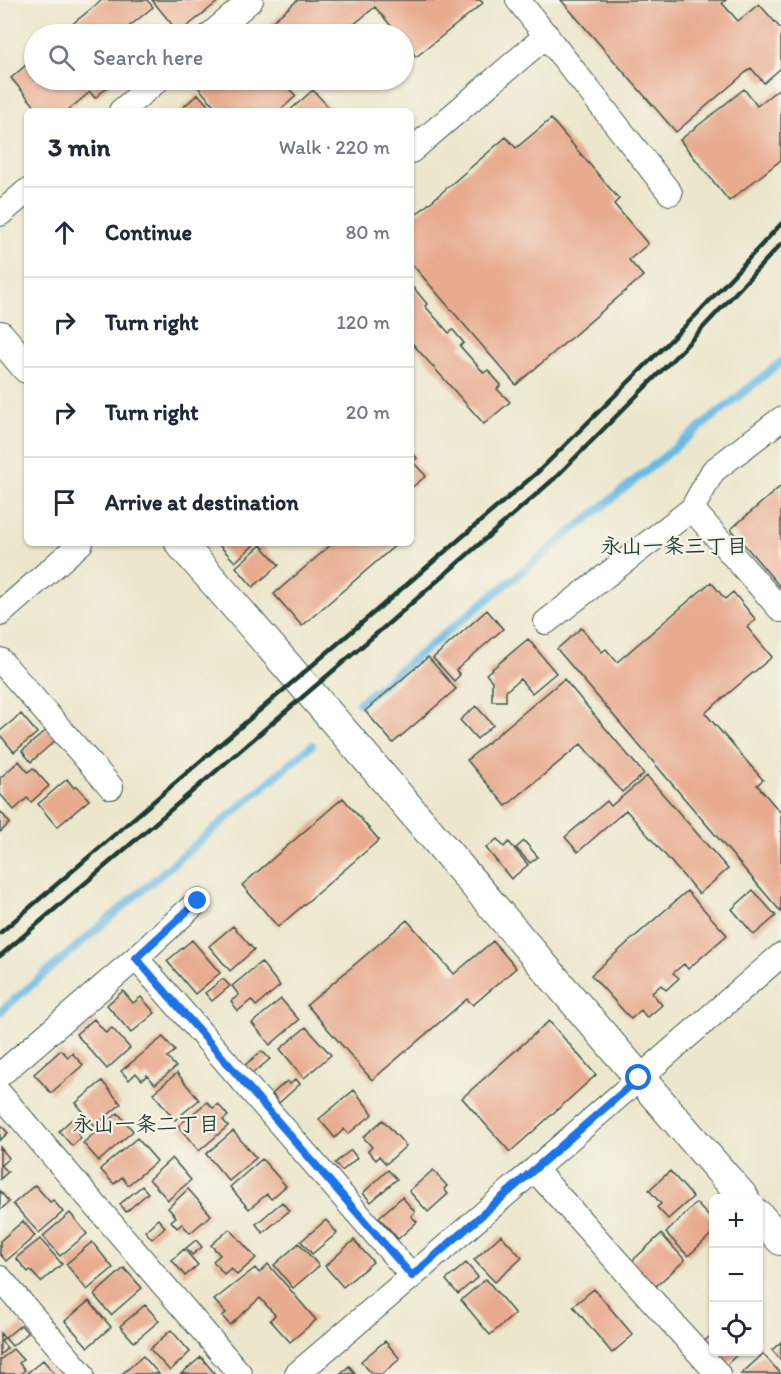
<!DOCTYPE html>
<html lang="en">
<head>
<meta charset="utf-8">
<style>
  body { margin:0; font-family:Itim,"Klee One",sans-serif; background:#f6f6f7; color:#1f2937 }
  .controls { position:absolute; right:18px; bottom:18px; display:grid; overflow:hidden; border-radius:9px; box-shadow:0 2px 4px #0004 }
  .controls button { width:54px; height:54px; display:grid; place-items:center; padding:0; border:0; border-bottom:2px solid #e0e1e3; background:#fff; color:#1f2937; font:30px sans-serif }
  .stop { position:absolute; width:18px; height:18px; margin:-14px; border:4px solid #1a73e8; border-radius:50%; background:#fff }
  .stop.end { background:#1a73e8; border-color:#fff; box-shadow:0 2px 6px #0008 }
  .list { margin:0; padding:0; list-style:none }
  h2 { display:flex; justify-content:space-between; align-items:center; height:78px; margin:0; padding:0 24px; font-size:26px }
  h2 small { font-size:20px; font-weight:400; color:#747a83 }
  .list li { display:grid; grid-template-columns:39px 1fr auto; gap:18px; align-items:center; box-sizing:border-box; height:90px; padding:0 24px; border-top:2px solid #e0e1e3 }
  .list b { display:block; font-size:22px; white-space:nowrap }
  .list em { font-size:20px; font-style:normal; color:#747a83 }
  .icon { flex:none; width:33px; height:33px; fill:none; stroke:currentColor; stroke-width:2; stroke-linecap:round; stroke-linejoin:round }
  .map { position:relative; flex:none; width:781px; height:1374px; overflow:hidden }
  .search { position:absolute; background:#fff; box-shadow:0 2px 4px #0004; left:24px; top:24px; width:390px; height:66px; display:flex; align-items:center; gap:15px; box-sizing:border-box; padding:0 21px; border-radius:33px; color:#747a83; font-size:22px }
  .panel { position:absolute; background:#fff; box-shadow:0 2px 4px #0004; left:24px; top:108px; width:390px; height:438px; border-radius:9px }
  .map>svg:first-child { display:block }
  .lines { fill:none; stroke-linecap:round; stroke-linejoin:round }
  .stream { stroke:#69b9e4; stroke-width:8 }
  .building { fill:#e8ab8f }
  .minor-casing { stroke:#3e564b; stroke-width:26 }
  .tertiary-casing { stroke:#3e564b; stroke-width:32 }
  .minor { stroke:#fff; stroke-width:24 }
  .tertiary { stroke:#fff; stroke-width:30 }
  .rail { stroke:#1f3d34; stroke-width:4.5 }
  .route { stroke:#1a73e8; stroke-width:8 }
  .labels { text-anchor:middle; stroke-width:4.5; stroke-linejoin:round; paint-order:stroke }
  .neighbourhood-label { font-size:21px; font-weight:bold; fill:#1f3d34; stroke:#f7f3e8 }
</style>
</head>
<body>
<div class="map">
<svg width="781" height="1374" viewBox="0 0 781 1374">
  <rect width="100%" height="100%" fill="#f7f3e8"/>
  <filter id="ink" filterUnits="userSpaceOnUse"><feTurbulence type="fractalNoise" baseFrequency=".0167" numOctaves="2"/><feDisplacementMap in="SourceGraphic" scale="12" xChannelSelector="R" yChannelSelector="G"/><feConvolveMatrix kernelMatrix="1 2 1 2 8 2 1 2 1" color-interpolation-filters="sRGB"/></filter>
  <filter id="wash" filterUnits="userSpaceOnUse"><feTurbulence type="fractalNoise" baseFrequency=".008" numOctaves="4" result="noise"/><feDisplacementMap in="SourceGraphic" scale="24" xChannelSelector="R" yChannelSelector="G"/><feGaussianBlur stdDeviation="1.35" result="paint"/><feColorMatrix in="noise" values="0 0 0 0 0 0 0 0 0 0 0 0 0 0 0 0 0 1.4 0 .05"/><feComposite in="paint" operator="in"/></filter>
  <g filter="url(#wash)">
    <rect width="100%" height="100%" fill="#ece7cc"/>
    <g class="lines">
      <path class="stream" d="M359,703L781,362
        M0,1012L312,745"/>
    </g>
    <g id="blocks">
      <path class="building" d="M102,0H147L153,7L120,34H78L70,26Z
        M152,0H220L179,33Z
        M298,0H480L483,3L416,57L404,41V34H398L375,7L342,34H266L262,30Z
        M561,0H726L722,3L738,21L759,4L781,29V68L764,83L751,68L676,132Z
        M34,58V80H107L111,84L95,98L90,92L67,111H39L11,78Z
        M207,80H218L223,86L230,80H280L296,96L279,111H219L198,87Z
        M781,87V160L729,201L680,140L744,89L757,106Z
        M313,90L332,111H289Z
        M198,94L213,111H179Z
        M551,119L619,199L614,204L648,244L629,260L643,276L516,385L411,263V219L506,137L516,148Z
        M414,288L427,304L425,306L449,333L453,330L464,343L460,346L484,373L488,370L501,385L497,389L510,402L484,424L411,342V291Z
        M411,451L417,458L413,462L426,476L411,488Z
        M781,486V588L731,529Z
        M217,543H256L235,562Z
        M333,543H398L302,626L274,594Z
        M261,545L279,565L253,587L236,567Z
        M711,582L725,599L733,592L756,620L747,627L772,657L705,713L763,780L757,785L781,813V912L557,649L581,628L602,652L606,649L617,662Z
        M487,610L503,629L456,670L460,675L454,681L433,658Z
        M528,639L556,673L532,693L520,679L506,691V701H492V681L486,674Z
        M428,657L456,689L393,743L365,711Z
        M564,679L644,774L622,792L581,744L506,806L467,760Z
        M476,706L493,725L477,739L460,720Z
        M21,714L37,733L14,752L0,735V731Z
        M48,729L57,739L31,762L22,751Z
        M19,761L28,772L33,768L49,786L31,802L27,798L14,810L0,794V778Z
        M647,776L728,869L699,894L626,810L578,852L565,837L607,801L611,806Z
        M67,779L74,788L77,786L89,800L57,827L38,804Z
        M343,798L379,840L278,927L242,885Z
        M0,811L10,823L0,832Z
        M497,839L504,847L509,842L528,865L511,879L486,848Z
        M524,841L538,857L530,863L516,848Z
        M753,890L776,916L754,935L732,909Z
        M687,891L727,935L688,969L684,964L673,973L679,978L666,990L661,985L652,993L662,1005L647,1018L641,1010L631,1019L591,975Z
        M407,920L454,974L493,941L516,968L473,1005L467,999L372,1080L307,1005Z
        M233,926L254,950L230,971L209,946Z
        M192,940L220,973L195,994L167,961Z
        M261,962L280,986L256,1006L251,1000L238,1011L231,1001L239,995L232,986Z
        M223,979L230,986L212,1001L205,993Z
        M123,991L133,1003L141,997L155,1013L131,1033L107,1005Z
        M281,999L299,1020L270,1045L252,1023Z
        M94,1019L106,1033L112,1028L130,1048L107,1069L76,1034Z
        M549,1021L596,1075L510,1152L462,1098Z
        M306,1027L331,1055L304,1078L280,1049Z
        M163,1037L175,1051L167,1057L176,1067L155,1084L147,1075L142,1080L136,1073L129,1080L121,1071Z
        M61,1050L68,1057L72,1053L83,1065L51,1093L34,1074Z
        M262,1051L270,1059L252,1074L245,1065Z
        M177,1073L199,1100L175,1120L153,1093Z
        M296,1079L300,1084L279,1103L272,1094L287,1081L290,1084Z
        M102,1081L121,1104L95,1126L76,1103Z
        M354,1090L373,1114L348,1134L344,1129L335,1138L319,1119Z
        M207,1102L213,1108L218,1104L228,1116L223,1120L228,1126L199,1151L178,1126Z
        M118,1113L133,1131L99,1161L83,1143Z
        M72,1119L83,1131L78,1135L81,1138L72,1146L59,1131Z
        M383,1120L406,1146L386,1164L379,1156L376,1160L368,1151L372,1147L363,1137Z
        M0,1124L8,1133L0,1140Z
        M233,1131L256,1158L229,1181L206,1154Z
        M137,1138L157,1161L128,1185L122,1177L114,1184L100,1169Z
        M0,1147L9,1158L1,1165L8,1172L0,1179Z
        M351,1150L357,1158L342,1171L335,1163Z
        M172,1158L191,1180L168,1200L149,1179Z
        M262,1159L286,1186L271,1199L267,1194L249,1209L230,1187Z
        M388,1170L397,1179L371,1202L363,1193Z
        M433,1170L447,1186L444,1189L448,1194L428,1212L409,1191Z
        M670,1171L693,1197L668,1219L657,1207L661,1204L649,1190Z
        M35,1185L50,1202L53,1200L63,1212L39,1233L13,1204Z
        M142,1186L148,1193L126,1212L120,1204Z
        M188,1189L211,1215L190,1233L182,1224L177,1228L171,1221L176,1217L168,1208Z
        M0,1191L9,1202L0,1210Z
        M402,1197L415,1212L411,1216L417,1222L398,1239L379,1217Z
        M282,1202L289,1211L263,1233L256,1224Z
        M696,1203L714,1222V1232L688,1256L666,1233Z
        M70,1213L87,1234L60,1256L43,1236Z
        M158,1219L165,1227L152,1239L145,1231Z
        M326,1220L337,1233L312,1254L301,1241Z
        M23,1221L35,1236L6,1261L0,1254V1241Z
        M230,1229L256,1258L237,1275L231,1268L224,1274L213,1261L220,1255L211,1245Z
        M661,1234L685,1260L655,1287L631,1262Z
        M501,1235L522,1258L495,1282L474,1260Z
        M40,1239L62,1264L41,1282L30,1270L28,1272L16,1258Z
        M196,1240L202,1247L192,1255L186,1248Z
        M354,1240L373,1262L343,1287L325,1266Z
        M92,1242L113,1268L87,1290L66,1264Z
        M299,1243L319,1266L293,1288L274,1265Z
        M184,1249L198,1265L185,1276L172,1260Z
        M466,1263L478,1277L458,1294L446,1280Z
        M268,1264L316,1320L290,1342L270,1320L275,1315L260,1298L230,1325L222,1316L226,1313L214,1300L255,1268L259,1273Z
        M124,1268L142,1288L111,1315L94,1295Z
        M486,1279L515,1314L490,1335L461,1300Z
        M594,1289L633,1335L612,1353L573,1306Z
        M89,1301L111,1327L88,1347L65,1321Z
        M145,1305L159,1321L134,1342L120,1326Z
        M21,1325L28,1333L12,1346L5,1338Z
        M171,1330L190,1352L170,1371L150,1349Z
        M0,1333L4,1338L1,1341L7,1348L0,1355Z
        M714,1333V1352H740L725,1366L703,1342Z
        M385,1341L400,1359L382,1374H372L361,1361Z
        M781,1342V1360L772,1350Z
        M13,1349L23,1360L19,1363L25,1370L20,1374H0V1360Z
        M763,1354L781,1374H741Z
        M143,1356L159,1374H122Z
        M201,1357L215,1374H181Z
        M43,1360L55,1374H26Z
        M349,1366L356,1374H340Z"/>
    </g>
  </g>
  <g filter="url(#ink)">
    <use href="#blocks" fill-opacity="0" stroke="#3e564b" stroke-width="1.5"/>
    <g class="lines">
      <g class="minor-casing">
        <path id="minor" d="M518,0L670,193
          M211,34L251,0
          M121,111L158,80
          M411,151L547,35
          M0,214L27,191
          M692,509L713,471L781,419
          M0,614L81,543
          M546,622L692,509L781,610
          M0,660L111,787
          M136,958L412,1276
          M0,1075L136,958L198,901
          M0,1094L240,1374
          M535,1170L718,1374
          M0,1278L82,1374
          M297,1374L412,1276L781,955"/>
      </g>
      <g class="tertiary-casing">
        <path id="tertiary" d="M0,336L27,368
          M180,543C371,759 554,982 744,1198
          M758,1215L781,1240"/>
      </g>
      <use href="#minor" class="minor"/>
      <use href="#tertiary" class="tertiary"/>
      <path class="rail" d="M0,933L539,471L697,314L781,224
        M0,956L389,623L555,478L684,348L781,244"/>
    </g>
  </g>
  <g class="lines" filter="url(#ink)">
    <path class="route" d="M198,901L136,958L412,1276L639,1078"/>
  </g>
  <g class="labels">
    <g class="neighbourhood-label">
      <text x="674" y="553">永山一条三丁目</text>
      <text x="146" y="1131">永山一条二丁目</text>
    </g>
  </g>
</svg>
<div class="controls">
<button>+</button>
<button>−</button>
<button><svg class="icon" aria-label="locate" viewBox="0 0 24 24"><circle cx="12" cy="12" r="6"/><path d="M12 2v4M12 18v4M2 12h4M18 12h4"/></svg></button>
</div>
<div class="stop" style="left:639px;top:1078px"></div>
<div class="stop end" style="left:198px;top:901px"></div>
<div class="search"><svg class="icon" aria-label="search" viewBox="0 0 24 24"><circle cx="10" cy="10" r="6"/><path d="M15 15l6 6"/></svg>Search here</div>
<section class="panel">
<h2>3 min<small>Walk · 220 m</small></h2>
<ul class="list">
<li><svg class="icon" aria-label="ahead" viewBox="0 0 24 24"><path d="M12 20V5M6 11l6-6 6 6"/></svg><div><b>Continue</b></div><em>80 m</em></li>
<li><svg class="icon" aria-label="right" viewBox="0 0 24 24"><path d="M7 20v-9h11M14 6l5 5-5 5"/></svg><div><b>Turn right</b></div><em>120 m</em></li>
<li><svg class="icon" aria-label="right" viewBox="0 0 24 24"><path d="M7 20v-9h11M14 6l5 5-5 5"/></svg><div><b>Turn right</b></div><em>20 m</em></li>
<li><svg class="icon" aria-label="arrive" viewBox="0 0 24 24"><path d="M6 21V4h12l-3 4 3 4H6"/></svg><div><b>Arrive at destination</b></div></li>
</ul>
</section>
</div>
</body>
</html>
